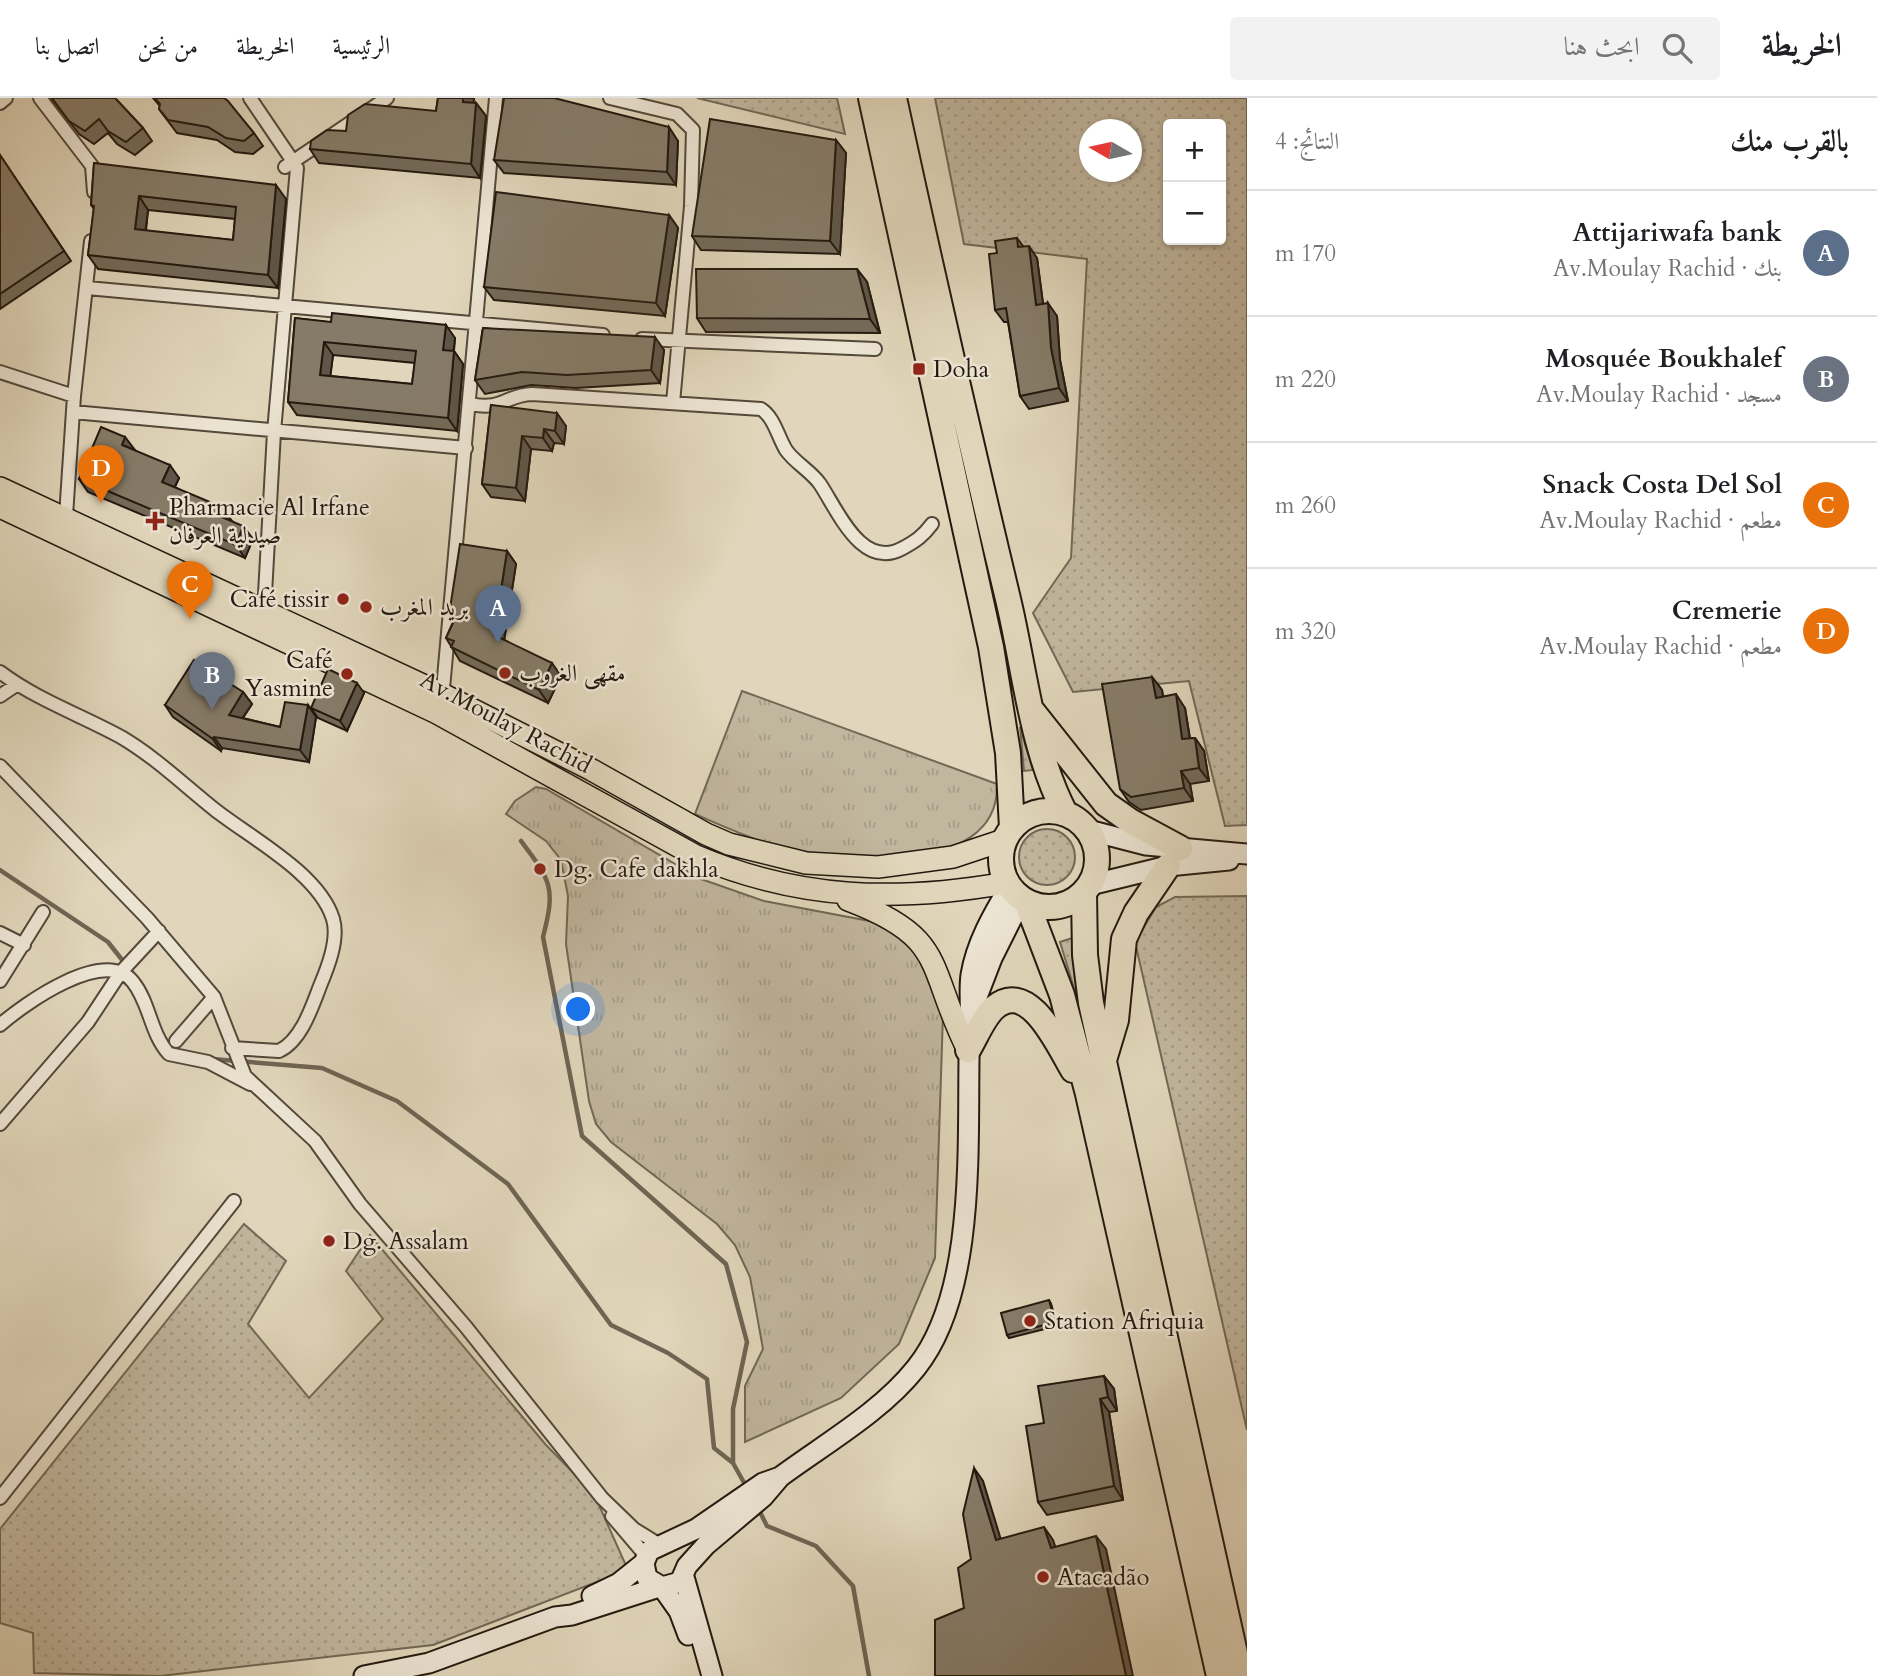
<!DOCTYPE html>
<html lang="ar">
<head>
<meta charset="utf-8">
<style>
  body { margin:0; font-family:Cardo,Amiri,serif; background:#f2f2f2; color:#202124; direction:rtl }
  .controls { position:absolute; right:21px; top:21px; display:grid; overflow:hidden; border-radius:7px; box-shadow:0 2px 5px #0004 }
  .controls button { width:63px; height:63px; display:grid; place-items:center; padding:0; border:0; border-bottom:2px solid #e0e0e0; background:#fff; color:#202124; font:35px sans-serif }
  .compass { position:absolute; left:1079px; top:21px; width:63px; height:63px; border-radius:50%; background:#fff; box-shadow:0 2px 5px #0004; rotate:279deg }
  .you { position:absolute; left:579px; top:912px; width:24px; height:24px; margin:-18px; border:5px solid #fff; border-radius:50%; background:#1a73e8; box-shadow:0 0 0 10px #1a73e833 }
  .badge { display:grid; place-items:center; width:46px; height:46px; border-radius:50%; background:#8f2418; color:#fff; font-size:23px; font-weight:700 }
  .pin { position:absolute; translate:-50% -58px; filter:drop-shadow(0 2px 4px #0008) }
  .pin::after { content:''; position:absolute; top:37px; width:24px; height:21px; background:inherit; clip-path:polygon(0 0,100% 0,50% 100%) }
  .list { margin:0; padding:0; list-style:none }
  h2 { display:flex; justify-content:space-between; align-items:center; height:91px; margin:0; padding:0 28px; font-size:30px }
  h2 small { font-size:23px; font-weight:400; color:#757577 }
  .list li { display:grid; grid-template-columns:46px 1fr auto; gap:21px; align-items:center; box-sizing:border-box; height:126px; padding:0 28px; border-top:2px solid #e0e0e0 }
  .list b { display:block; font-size:26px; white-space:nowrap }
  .list p { margin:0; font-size:23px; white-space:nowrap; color:#757577 }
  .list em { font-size:23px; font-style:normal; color:#757577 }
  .icon { flex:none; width:38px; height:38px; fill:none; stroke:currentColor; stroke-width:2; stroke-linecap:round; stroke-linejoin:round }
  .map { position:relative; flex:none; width:1247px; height:1578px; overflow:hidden; direction:ltr }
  header { display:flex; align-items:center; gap:42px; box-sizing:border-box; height:98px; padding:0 35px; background:#fff; border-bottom:2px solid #e0e0e0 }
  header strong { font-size:33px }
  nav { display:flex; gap:38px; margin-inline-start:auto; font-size:24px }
  .search { width:490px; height:63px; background:#f2f2f2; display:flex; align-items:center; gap:18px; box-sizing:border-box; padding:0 24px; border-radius:7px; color:#757577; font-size:26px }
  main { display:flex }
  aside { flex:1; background:#fff }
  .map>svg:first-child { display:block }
  .grass { fill:url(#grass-dots); stroke:#726856; stroke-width:2; fill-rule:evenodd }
  .park { fill:url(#park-tufts); stroke:#726856; stroke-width:2 }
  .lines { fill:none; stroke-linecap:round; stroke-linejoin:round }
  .stream { stroke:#6f6453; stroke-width:4.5 }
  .street-casing { stroke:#53483a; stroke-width:16 }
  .secondary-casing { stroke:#24190f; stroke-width:23 }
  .primary-casing { stroke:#24190f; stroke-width:24 }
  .highway-casing { stroke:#24190f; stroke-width:28 }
  .street { stroke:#ece4d3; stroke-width:12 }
  .secondary { stroke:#ece4d3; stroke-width:19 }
  .primary { stroke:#e1d6bb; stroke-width:21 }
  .highway { stroke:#e1d6bb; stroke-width:24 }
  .wall { fill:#736a59; stroke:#24190f; stroke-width:2; fill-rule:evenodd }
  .shaded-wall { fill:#5e5649; stroke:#24190f; stroke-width:2 }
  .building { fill:#867b68; stroke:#24190f; stroke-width:2; fill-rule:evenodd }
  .poi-dot { fill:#8f2418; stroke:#ece4d3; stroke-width:2.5 }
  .labels { text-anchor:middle; stroke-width:5; stroke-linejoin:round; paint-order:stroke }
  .poi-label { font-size:24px; fill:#24190f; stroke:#ece4d3; text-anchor:start }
  .street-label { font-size:24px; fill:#24190f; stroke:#ece4d3 }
</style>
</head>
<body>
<header>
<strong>الخريطة</strong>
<div class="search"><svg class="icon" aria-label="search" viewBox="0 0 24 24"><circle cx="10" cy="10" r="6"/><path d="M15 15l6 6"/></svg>ابحث هنا</div>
<nav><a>الرئيسية</a><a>الخريطة</a><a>من نحن</a><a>اتصل بنا</a></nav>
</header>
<main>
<aside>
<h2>بالقرب منك<small>النتائج: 4</small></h2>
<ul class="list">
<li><span class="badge" style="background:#5c6f8a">A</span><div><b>Attijariwafa bank</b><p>بنك · Av.Moulay Rachid</p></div><em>170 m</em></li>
<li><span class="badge" style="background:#6b7280">B</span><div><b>Mosquée Boukhalef</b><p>مسجد · Av.Moulay Rachid</p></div><em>220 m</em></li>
<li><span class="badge" style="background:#e8710a">C</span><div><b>Snack Costa Del Sol</b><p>مطعم · Av.Moulay Rachid</p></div><em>260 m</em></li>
<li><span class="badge" style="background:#e8710a">D</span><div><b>Cremerie</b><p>مطعم · Av.Moulay Rachid</p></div><em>320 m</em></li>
</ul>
</aside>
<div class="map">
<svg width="1247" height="1578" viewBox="0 0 1247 1578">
  <defs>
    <pattern id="grass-dots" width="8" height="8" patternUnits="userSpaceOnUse" patternTransform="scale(1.75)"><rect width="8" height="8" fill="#c1b69e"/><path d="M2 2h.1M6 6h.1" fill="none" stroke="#a69c87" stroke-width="1.8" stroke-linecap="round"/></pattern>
    <pattern id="park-tufts" width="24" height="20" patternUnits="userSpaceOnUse" patternTransform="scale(1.75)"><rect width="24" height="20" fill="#c1b69e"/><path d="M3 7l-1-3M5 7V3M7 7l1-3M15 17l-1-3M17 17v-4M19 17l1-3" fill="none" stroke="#a69c87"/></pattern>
  </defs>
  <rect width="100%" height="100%" fill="#e1d6bb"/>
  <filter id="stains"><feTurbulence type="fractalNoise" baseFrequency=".00286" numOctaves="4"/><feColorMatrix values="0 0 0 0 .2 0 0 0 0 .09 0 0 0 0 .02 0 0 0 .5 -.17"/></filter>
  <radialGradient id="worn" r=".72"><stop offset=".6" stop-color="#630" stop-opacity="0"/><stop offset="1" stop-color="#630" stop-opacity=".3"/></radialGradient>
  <path class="grass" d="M697,0H837L845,36Z
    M935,0H1247V727L1225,728L1189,583L1073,594L1033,515L1071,460L1087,161L964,146ZM1168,26H1221V142H1168ZM1090,32H1132V74H1090Z
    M1020,629L1033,672L1024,673Z
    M1019 759a28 28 0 1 1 56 0a28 28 0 1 1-56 0Z
    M1247,798V1332L1135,844L1156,809L1175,799Z
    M1072,840L1077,900L1060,844Z
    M244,1126L286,1163L248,1226L309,1300L383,1221L346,1173L370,1137L546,1347L594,1396L628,1472L433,1547L160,1578L34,1575L33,1535L0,1525V1431Z"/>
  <path class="park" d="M742,593L997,686C1000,783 830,763 770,746C744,738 720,727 695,716Z
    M536,689L546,691L701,781L764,803L880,825L914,849L943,916L935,1160L899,1246L841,1300L745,1344V1288L763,1251L750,1179L735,1147L717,1126L611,1044L596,1026L589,1003L566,846L568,798L561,762L546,743L506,716L515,703Z"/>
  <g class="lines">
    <path class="stream" d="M521,743C551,783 556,789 543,839L582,1038L726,1166L747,1244L733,1311V1365L747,1390
      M0,772L108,844L138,882
      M212,961L322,970L397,1003L508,1086L611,1227L668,1255L707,1281L714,1350L733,1365
      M758,1410L767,1428L816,1448L853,1488L869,1578"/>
    <g class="street-casing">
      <path id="street" d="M40,0L92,68L94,94
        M250,0L292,62
        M610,0L677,16L693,32L691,108L673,305
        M0,5L6,0
        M285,69L387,0
        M87,190L603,237
        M642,241L875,251
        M0,274L74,298
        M471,306C503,313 505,297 532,296L761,311C774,319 778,339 786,352C795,365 811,373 820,386C838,413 862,473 903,450C916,443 923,438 932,426
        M73,314L466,350
        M66,418L74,298L91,143
        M264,514L274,334L297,70
        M0,574C37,602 81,617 121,639C155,659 184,687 214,711C249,739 319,775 333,821C339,841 328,869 320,888C312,909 301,943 279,953L232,950
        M0,598L16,587
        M442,602L496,0
        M0,668L147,820L214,899L245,978L315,1043L360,1106L466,1229L602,1400L634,1431L660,1447
        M0,835L24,847
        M0,883L43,814
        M0,927C24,906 105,848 133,884C150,905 150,935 169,956L208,964L250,986
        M176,943L214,899
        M0,1026L88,924L121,874L159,833
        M0,1400L234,1103
        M612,1418L646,1458"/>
    </g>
    <g class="secondary-casing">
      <path id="secondary" d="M1088,732L1146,747L1247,756
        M1090,787L1168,768L1229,762
        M975,904L992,860L1021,802
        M780,1379L763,1399L706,1447L687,1468L680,1484L662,1489L647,1480L644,1465L649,1453L696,1431L763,1385L780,1379C826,1345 881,1314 916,1270C982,1188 965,1022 970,919C971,905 969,891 971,877C976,846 993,816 1009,790
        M684,1479L712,1578
        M662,1489L679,1513L688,1537
        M592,1498L619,1485L644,1465
        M364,1578L429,1565L555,1519L572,1517L659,1489"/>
    </g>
    <g class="primary-casing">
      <path id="primary" d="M0,390L444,597L592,672L706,736L729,746L806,765L878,769L953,759L1004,742
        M0,409L437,615L696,758C800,802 897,804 1006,785
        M848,802C949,840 926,869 968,952"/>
    </g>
    <g class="highway-casing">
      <path id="highway" d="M871,0L991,549L1008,655L1012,730
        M894,0C930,167 968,334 1008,501C1025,572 1031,649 1065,715
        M1033,614L1106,706L1130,723L1180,750
        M1001 761a48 48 0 1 1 96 0a48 48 0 1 1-96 0Z
        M1084,795L1085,857L1091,905L1240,1578
        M1027,805L1062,897L1088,996L1219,1578
        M968,952C976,939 983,920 994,910C1029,879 1059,949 1073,972
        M1104,962L1116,922L1124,841L1136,815L1168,768"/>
    </g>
    <use href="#street" class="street"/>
    <use href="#secondary" class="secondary"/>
    <use href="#primary" class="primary"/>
    <use href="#highway" class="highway"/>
  </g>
  <path class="wall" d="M51,0H115L143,30L152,43L135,57L117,46L108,35L94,46L79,36Z
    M153,0H224L254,35L263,48L253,56L235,54L217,42L177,35L159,11L160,8Z
    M438,0H474L473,5H476L486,18L480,80L319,65L310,51L346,33L436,13Z
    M836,42L846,55L840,156L701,152L692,138Z
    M678,43L676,87L504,75L494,62Z
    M0,57L71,163L0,211Z
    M94,65L286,101L278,190L98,171L88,157L94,111L91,107ZM148,112L235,121L233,142L146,133Z
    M669,117L678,130L665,218L494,202L484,189Z
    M1017,140L1023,148L1037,160L1043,206L1057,218L1060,262L1068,303L1029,311L1020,298L1008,224H1004L995,212L997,155Z
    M857,171L867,184L880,235L706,234L697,220Z
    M295,220L455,240L454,253L463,266L457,333L297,317L288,304ZM333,257L415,265L412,286L330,278Z
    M483,230L664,252L660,285L576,290L531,287L485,296L475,282Z
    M491,307L566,328L564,346L554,345L552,353L531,351L525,403L491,399L482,386Z
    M125,339L134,352L179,380L175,389L232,423L253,441L245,460L88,394L79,381Z
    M507,453L516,466L504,542L561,578L548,605L460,563L446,540L453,524L449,517Z
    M1152,579L1162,592L1163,598L1185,610L1190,640H1195L1204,653L1209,683L1190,686L1193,703L1141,712L1129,704L1120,691Z
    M243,594L252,606L243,620L280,629L308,607L316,619L309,664L222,650L221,653L173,619L165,607Z
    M364,595L347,633L318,620L311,610Z
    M1051,1206L1057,1228L1009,1240L1007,1237Z
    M1104,1278L1114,1291L1117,1313L1109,1314L1123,1402L1047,1417L1038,1404L1044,1325Z"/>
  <path class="shaded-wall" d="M463,0H474L472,17L463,4Z
    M476,5L486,18L480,80L471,66Z
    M669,29L678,43L676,87L667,74Z
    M836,42L846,55L840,156L830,143Z
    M276,87L286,101L278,190L268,177Z
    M139,98L148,112L144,145L135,131Z
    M669,117L678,130L665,218L656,205Z
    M1029,148L1037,160L1045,220L1036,207Z
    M857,171L867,184L880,235L870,221Z
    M1048,205L1057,218L1060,262L1068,303L1059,290L1051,250Z
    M446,227L455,240L452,265L443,252Z
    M655,239L664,252L660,285L651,272Z
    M324,244L333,257L329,290L320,277Z
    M454,253L463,266L457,333L448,320Z
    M557,315L566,328L564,346L555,333Z
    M544,331L554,345L552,353L543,340Z
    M522,338L531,351L525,403L516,390Z
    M125,339L135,352L122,347Z
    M170,367L179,380L171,397L162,384Z
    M222,409L232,423L219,418Z
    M243,428L253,441L245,460L236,447Z
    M507,453L516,466L503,550L494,537Z
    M552,565L561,578L548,605L539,592Z
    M1152,579L1162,592L1165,613L1156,600Z
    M357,585L364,595L347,633L340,623Z
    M243,594L252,606L237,628L229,617Z
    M1176,596L1185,610L1192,655L1182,641Z
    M308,607L316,619L309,664L300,652Z
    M214,639L222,650L221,653L213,641Z
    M1195,640L1204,653L1209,683L1199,670Z
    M1181,673L1190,686L1193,703L1184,690Z
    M1049,1202L1051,1206L1057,1228L1055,1224Z
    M1104,1278L1114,1291L1117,1313L1108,1299Z
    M1100,1301L1109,1314L1123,1402L1114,1388Z
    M974,1370L983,1383L1005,1455L996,1442Z
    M1044,1429L1053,1442L1060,1463L1051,1450Z
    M1096,1438L1106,1451L1133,1578H1126Z"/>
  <path class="building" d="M52,0H115L143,30L126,44L108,33L99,21L85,33L69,23Z
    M155,0H224L228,3L254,35L244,43L226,40L208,29L168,22L159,11L160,6Z
    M438,0H463V4L476,5L471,66L310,51L311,43L327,32L346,33L348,17L365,6L436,13Z
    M504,0H554L669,29L667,74L494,62Z
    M710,21L836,42L830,143L692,138Z
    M0,57L64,153L0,196Z
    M94,65L276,87L268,177L88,157L94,108L91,107ZM139,98L236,109L233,142L135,131Z
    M496,94L669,117L656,205L484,189Z
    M1017,140L1018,149L1029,148L1036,207L1048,205L1051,250L1059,290L1020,298L1006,210L995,212L989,156L997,155L995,143Z
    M696,171H857L870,221L697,220Z
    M332,215L446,227L443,252L454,253L448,320L288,304L295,220L331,224ZM324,244L416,253L412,286L320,277Z
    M483,230L655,239L651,272L567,277L522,274L475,282Z
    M491,307L557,315L555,333L544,331L543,340L522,338L516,390L482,386Z
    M101,329L125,339L122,347L170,367L162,384L222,409L219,418L243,428L236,447L79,381Z
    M460,446L507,453L494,537L552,565L539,592L451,549L454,543L446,540L456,519L449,517Z
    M194,562L243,594L229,617L280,629L285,604L308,607L300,652L214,639L213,641L165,607Z
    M328,571L357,585L340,623L311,610Z
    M1152,579L1156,600L1176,596L1182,641L1195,640L1199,670L1181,673L1184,690L1131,699L1120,691L1102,586Z
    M1049,1202L1055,1224L1007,1237L1001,1215Z
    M1104,1278L1108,1299L1100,1301L1114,1388L1038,1404L1026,1328L1044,1325L1038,1288Z
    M974,1370L996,1442L1044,1429L1051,1450L1096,1438L1126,1578H935V1522L964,1510L958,1470L971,1461L963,1416Z"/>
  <g class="poi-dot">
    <rect x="912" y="264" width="14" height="14" rx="3.5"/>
    <path d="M151.5 412.5h7v7h7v7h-7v7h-7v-7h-7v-7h7z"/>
    <circle cx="343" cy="501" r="7"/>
    <circle cx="366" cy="509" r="7"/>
    <circle cx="505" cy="575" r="7"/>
    <circle cx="347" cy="576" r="7"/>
    <circle cx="540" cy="771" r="7"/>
    <circle cx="329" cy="1143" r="7"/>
    <circle cx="1030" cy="1223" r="7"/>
    <circle cx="1043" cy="1479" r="7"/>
  </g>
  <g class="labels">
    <g class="poi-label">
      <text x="933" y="279">Doha</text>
      <text x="169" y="417">Pharmacie Al Irfane<tspan x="169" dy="28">صيدلية العرفان</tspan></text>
      <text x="329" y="509" text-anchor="end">Café tissir</text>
      <text x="380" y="517">بريد المغرب</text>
      <text x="333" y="570" text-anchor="end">Café<tspan x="333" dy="28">Yasmine</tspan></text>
      <text x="519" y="583">مقهى الغروب</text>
      <text x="554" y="779">Dg. Cafe dakhla</text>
      <text x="343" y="1151">Dg. Assalam</text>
      <text x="1044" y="1231">Station Afriquia</text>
      <text x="1057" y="1487">Atacadão</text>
    </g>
    <g class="street-label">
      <text transform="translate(506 624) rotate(28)" y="8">Av.Moulay Rachid</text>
    </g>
  </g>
  <rect width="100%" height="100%" filter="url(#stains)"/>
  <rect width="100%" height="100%" fill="url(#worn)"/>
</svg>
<div class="controls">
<button>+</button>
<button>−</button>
</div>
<svg class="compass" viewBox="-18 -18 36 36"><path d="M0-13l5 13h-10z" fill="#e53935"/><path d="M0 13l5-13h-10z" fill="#757577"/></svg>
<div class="you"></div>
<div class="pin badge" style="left:498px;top:545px;background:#5c6f8a">A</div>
<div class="pin badge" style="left:212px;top:612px;background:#6b7280">B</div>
<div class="pin badge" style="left:190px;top:521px;background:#e8710a">C</div>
<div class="pin badge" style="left:101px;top:405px;background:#e8710a">D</div>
</div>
</main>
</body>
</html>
